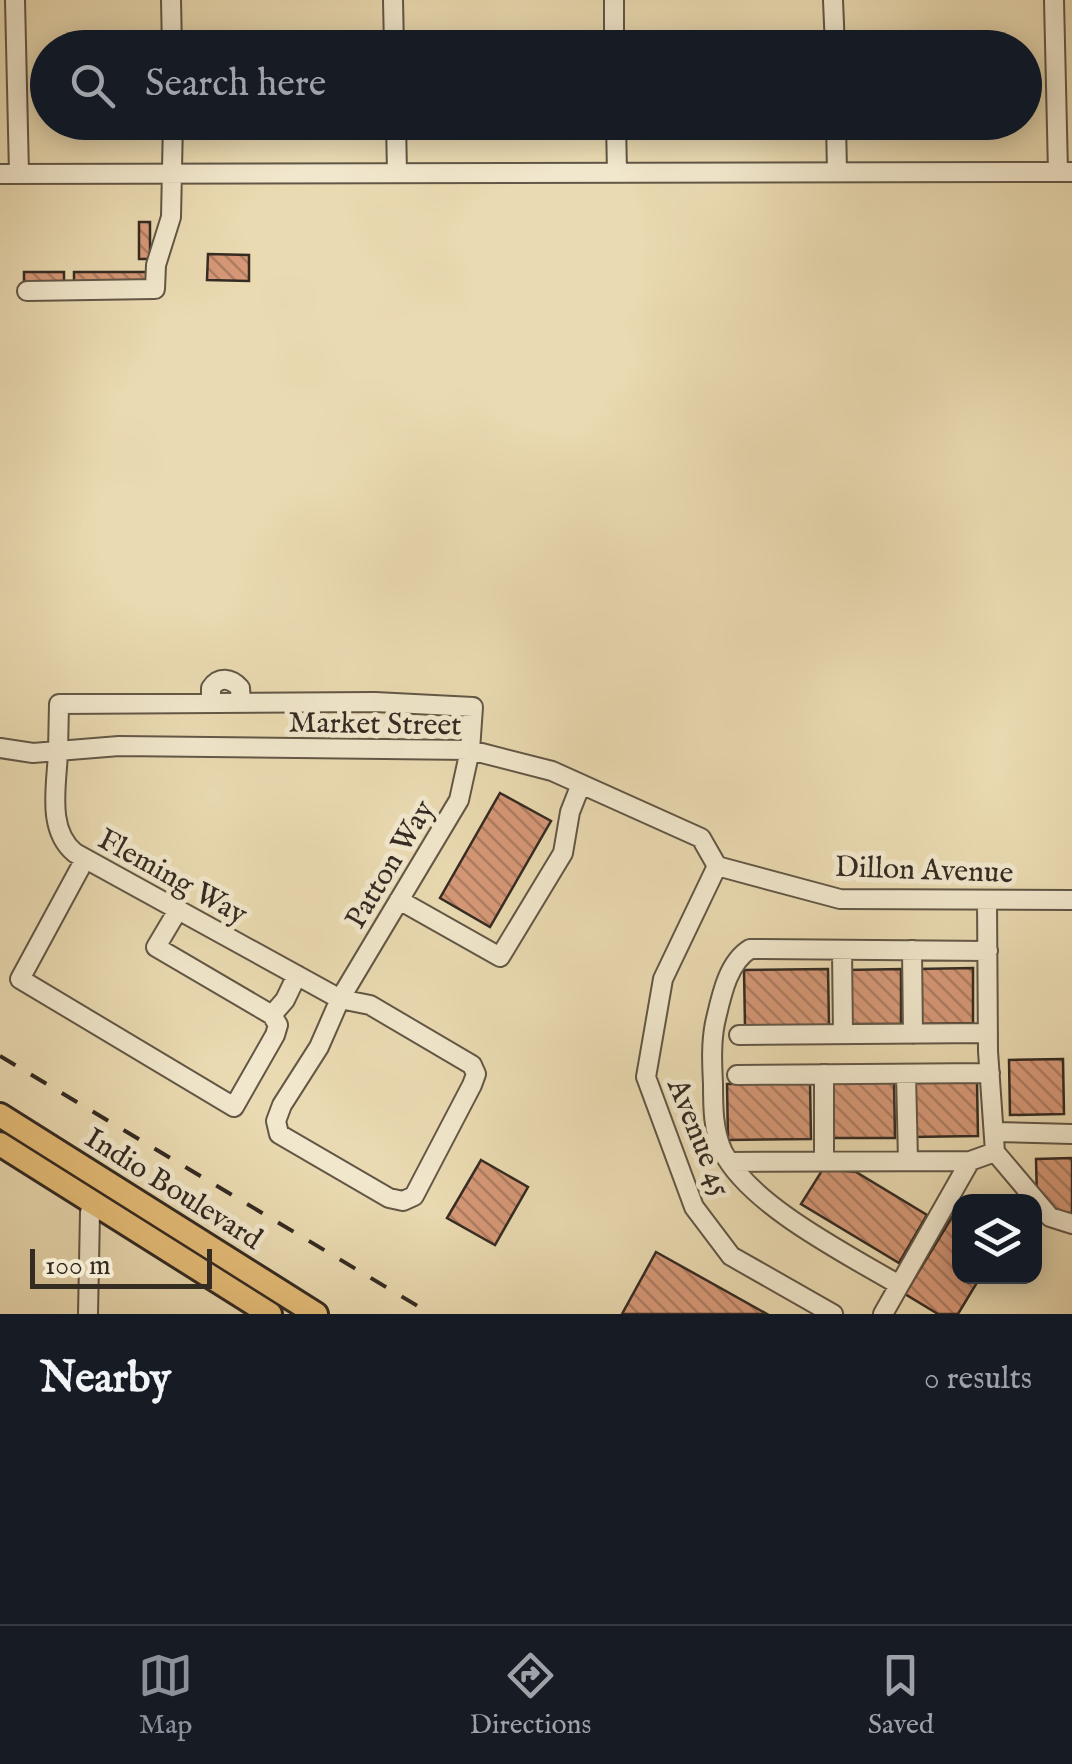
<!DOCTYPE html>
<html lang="en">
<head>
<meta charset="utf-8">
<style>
  body { margin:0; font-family:"IM FELL English",serif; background:#20242c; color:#f1f3f6 }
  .controls { position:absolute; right:30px; bottom:30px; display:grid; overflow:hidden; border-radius:20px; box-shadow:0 5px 25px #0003 }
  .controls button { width:90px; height:90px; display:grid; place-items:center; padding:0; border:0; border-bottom:2px solid #363941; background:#171b24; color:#f1f3f6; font:50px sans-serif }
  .scale { position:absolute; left:30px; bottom:25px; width:182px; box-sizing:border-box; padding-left:10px; border:5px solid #342b23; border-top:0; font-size:28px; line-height:35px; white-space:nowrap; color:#342b23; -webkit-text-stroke:8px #f1e7cc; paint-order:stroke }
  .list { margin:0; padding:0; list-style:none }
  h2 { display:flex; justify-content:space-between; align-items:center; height:130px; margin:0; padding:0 40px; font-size:42px }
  h2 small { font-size:32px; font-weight:400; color:#9ea1a6 }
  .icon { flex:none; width:55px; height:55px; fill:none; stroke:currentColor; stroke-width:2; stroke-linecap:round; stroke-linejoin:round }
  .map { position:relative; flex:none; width:1072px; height:1314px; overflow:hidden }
  .search { position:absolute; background:#171b24; box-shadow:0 5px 25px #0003; left:30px; right:30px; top:30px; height:110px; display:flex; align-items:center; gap:25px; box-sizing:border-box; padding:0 35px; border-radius:55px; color:#9ea1a6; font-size:38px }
  .sheet { height:310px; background:#171b24 }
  nav { display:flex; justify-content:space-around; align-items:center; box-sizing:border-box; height:140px; border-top:2px solid #363941; background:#171b24; font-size:28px; color:#9ea1a6 }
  nav a { display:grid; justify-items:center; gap:5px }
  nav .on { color:#8c9099 }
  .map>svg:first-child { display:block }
  .building { fill:url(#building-back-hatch); stroke:#342b23; stroke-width:2.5 }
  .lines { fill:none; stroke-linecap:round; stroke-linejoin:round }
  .minor-casing { stroke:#625746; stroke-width:22 }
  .major-casing { stroke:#342b23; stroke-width:28 }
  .minor { stroke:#f1e7cc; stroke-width:18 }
  .major { stroke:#e5bd78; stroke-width:22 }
  .rail { stroke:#342b23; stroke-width:4; stroke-dasharray:18 18; stroke-linecap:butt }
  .labels { text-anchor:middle; stroke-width:10; stroke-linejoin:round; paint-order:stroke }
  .street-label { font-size:30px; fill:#342b23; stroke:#f1e7cc }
</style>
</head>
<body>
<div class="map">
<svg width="1072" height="1314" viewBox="0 0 1072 1314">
  <defs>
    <pattern id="building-back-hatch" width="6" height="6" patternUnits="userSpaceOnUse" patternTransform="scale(2.5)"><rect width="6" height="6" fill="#d69877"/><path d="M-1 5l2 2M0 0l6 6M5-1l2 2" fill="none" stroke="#ae7c61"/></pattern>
  </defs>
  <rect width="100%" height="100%" fill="#eadab1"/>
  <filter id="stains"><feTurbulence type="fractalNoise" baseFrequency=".002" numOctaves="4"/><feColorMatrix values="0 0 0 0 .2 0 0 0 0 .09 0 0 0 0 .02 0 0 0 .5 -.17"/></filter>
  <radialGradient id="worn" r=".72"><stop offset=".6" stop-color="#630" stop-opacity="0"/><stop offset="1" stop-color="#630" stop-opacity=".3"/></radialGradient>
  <path class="building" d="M139,222H150V259H139Z
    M208,254L249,255V281L207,280Z
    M24,272H64V283H24Z
    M74,272H150V284H74Z
    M500,793L551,821L490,927L440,898Z
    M973,968V1023L918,1024L917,969Z
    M828,969L829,1025L745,1026L744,970Z
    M901,969V1024H847L846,970Z
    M1063,1059L1064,1114L1010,1115L1009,1060Z
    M828,1082H894L895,1138H829Z
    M977,1082L978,1136L912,1137V1083Z
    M810,1083L811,1139L728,1140L727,1084Z
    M1072,1158V1213H1051L1037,1199L1036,1159Z
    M481,1160L528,1187L495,1245L447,1218Z
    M823,1169L856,1172L927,1215L899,1263L801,1204Z
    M957,1209L960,1211V1276H981L958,1314H938L905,1294Z
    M656,1252L767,1314H622Z"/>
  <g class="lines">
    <g class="minor-casing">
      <path id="minor" d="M15,0L19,174
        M171,0L172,48
        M393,0L394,48
        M614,0V48
        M833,0L835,48
        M1054,0L1058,172
        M396,122L397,173
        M616,122L617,173
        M836,122L837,172
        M0,174L1072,172
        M27,291L155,289L156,265L171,217L173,122
        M211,703V688C219,676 231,678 240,688L241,703
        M0,748L33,753L119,746L470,750L552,771L701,838L717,866
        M58,751C57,785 46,829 75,853L340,999L370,1005L472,1065L476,1074L472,1085L414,1196L403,1201L389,1198L279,1134L276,1121L282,1105L319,1047L340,999L459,800L470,750L473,707L375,702L59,704L58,751
        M85,859L20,979L234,1107L275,1035L278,1025L272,1015
        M717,866L663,979L646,1077L694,1207L731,1256L833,1314
        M717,866L840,899L1072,900
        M399,900L500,957L563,853L570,812L581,784
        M178,910L156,947L272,1015L285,1000L297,975
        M842,950L843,1034
        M912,950L913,1034
        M739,1035L988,1033
        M824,1074V1161
        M906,1074L908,1161
        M737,1075L990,1073
        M994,1132L1072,1134
        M995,1152L1050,1217L1072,1224
        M730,1162L970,1161
        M899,1285C847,1254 751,1206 723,1152C713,1131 713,1106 713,1084C712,1063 711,1043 715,1023C721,998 727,963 750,949L988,951
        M88,1314L90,1212L96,1203
        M883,1314L970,1161L995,1152L988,1051L987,900"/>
    </g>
    <g class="major-casing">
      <path id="major" d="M0,1115L316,1314
        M0,1144L270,1314"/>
    </g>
    <use href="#minor" class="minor"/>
    <use href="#major" class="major"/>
    <path class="rail" d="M0,1056L431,1314"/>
  </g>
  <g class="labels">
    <g class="street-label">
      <text transform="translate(375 723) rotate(1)" y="10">Market Street</text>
      <text transform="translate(389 864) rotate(-59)" y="10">Patton Way</text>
      <text transform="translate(924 869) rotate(2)" y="10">Dillon Avenue</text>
      <text transform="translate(173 876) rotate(29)" y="10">Fleming Way</text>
      <text transform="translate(700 1137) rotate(68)" y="10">Avenue 45</text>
      <text transform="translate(174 1188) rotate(32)" y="10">Indio Boulevard</text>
    </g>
  </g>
  <rect width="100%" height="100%" filter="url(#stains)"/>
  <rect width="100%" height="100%" fill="url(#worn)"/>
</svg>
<div class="controls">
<button><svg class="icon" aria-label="layers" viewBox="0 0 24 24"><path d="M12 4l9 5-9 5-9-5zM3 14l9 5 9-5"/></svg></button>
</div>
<div class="scale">100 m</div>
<div class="search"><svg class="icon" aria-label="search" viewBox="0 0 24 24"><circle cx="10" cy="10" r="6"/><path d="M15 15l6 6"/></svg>Search here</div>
</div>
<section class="sheet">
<h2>Nearby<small>0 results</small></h2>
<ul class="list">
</ul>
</section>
<nav>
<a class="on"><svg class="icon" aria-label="map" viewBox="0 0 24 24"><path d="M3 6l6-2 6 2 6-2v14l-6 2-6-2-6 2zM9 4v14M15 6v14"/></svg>Map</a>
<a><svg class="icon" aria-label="directions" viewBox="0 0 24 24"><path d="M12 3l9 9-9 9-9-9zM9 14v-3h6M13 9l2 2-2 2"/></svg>Directions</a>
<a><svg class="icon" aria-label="saved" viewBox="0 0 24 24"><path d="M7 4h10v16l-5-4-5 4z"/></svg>Saved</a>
</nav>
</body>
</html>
